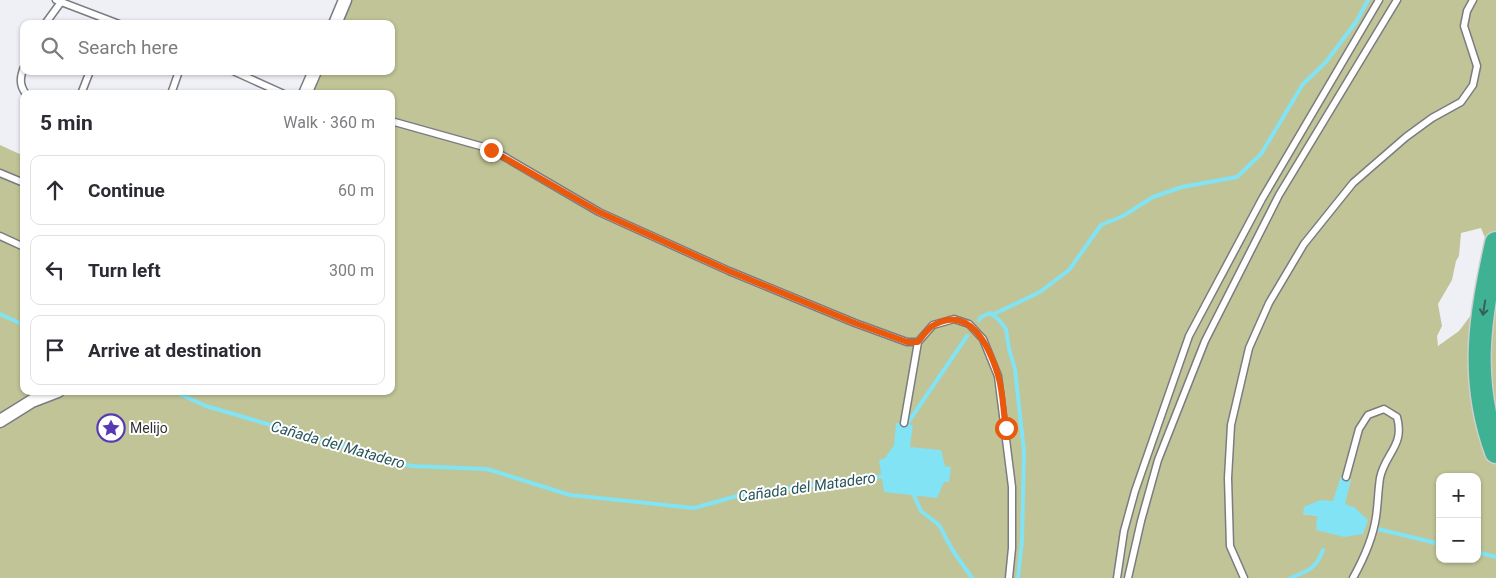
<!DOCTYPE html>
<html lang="en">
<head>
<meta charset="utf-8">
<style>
  body { margin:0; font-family:Roboto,sans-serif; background:#f7f7f7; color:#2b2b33 }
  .controls { position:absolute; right:15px; bottom:15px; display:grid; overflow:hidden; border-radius:10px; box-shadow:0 1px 4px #0004 }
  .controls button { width:45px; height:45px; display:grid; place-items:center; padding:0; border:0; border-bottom:1px solid #e1e1e2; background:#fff; color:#2b2b33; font:25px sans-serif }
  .stop { position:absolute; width:15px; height:15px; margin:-11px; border:4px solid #ea580c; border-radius:50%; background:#fff }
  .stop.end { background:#ea580c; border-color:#fff; box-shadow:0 1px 5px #0008 }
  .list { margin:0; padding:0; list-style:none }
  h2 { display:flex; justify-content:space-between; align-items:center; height:65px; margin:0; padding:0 20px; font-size:21px }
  h2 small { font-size:16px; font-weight:400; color:#7c7c81 }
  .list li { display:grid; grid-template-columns:32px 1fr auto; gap:15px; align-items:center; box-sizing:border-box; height:70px; margin:0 10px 10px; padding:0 10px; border:1px solid #e1e1e2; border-radius:10px }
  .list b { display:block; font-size:19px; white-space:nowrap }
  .list em { font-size:16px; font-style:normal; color:#7c7c81 }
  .icon { flex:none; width:28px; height:28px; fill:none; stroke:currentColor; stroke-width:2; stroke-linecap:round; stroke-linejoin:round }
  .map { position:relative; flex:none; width:1496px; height:578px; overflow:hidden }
  .search { position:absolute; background:#fff; box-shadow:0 1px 4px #0004; left:20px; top:20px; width:375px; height:55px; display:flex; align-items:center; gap:12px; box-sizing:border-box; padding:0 18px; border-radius:10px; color:#7c7c81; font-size:19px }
  .panel { position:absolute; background:#fff; box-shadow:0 1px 4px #0004; left:20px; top:90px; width:375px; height:305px; border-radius:10px }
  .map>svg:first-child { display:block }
  .green { fill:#c1c496; fill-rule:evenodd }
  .water { fill:#81e3f3 }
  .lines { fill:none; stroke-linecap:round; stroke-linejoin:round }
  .stream { stroke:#81e3f3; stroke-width:4 }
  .lane-casing { stroke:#7b7c82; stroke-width:9 }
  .street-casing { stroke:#7b7c82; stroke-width:15 }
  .highway-casing { stroke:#cececf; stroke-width:25 }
  .lane { stroke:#fff; stroke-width:6 }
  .street { stroke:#fff; stroke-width:12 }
  .highway { stroke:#3fb293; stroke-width:22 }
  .oneway { stroke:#375f57 }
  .route { stroke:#ea580c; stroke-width:6 }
  .labels { text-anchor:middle; stroke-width:4; stroke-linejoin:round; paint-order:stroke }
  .poi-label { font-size:14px; fill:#333336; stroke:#fff; text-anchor:start }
  .water-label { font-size:15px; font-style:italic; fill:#28545b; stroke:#fff }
</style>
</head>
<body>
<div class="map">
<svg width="1496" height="578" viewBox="0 0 1496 578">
  <rect width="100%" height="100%" fill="#eff0f6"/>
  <path class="green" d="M351,0H1496V578H0V145L24,156V391H391V94H311L321,71H391V24H341ZM1481,228L1487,243L1484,262L1477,280L1478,297L1474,311L1459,331L1438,346L1437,336L1442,326L1438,304L1452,280L1456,261L1459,256L1461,233ZM1341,477L1351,479L1344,504L1318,516L1303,514L1333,502ZM1440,477H1477V559H1440Z"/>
  <path class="water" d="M896,423L913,425L910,447L941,450L945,466L951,467L949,482H944L937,498L884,492L879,460L885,458L894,445Z
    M1341,476L1351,479L1345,504L1354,507L1368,520L1363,534L1344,537L1316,530L1317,516L1303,514L1304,507L1320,500L1333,501Z"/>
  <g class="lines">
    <path class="stream" d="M0,314L24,325
      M992,315L1040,292L1069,270L1101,225L1123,216L1153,197L1182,187L1237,177L1261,154L1303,84L1326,62L1356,22L1368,0
      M979,320L981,317L990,313L998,319L1006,329L1009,349L1015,369L1024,452L1022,540L1018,578
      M173,391L206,406L411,466L487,469L570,495L694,508L748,493L885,476
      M907,428V424L967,336
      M913,493L921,511L939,525L953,551L972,578
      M1378,529L1440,544
      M1477,552L1496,557
      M1290,578C1308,571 1316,569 1323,550"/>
    <g class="lane-casing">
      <path id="lane" d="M56,0L119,24
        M45,24L61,2
        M24,67C20,77 19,85 26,94
        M233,71L284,94
        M81,94L90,71
        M171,94L179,71
        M391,121L491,149L599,212L729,271L855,323L907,342H918L933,325L954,319L969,324L983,339L998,376L1012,487V548L1009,578
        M0,173L24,183
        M0,236L24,247
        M904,423L918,342
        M1346,477L1359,429L1368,415L1384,409L1397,417C1405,446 1385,453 1380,478C1378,491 1378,504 1376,517C1373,538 1363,560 1353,578
        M1117,578L1124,531L1135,491L1189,336L1262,199L1379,0
        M1128,578L1141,521L1158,460L1205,341L1279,195L1397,0
        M1244,578L1230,546L1228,478L1231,425L1249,348L1269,303L1304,244L1353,183L1406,137L1432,118L1461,102L1473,85L1477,66L1464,26L1467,11L1473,0"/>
    </g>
    <g class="street-casing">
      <path id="street" d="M335,24L345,0
        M305,94L315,71
        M0,421L32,401L58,391"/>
    </g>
    <g class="highway-casing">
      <path id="highway" d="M1496,243C1480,317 1469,378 1496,452"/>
    </g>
    <use href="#lane" class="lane"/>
    <use href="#street" class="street"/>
    <use href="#highway" class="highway"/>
  </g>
  <defs><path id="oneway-shaft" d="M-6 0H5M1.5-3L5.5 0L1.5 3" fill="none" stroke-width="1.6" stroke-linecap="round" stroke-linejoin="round" transform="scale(1.25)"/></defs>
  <use class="oneway" href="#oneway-shaft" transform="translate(1484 308) rotate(99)"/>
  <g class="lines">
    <path class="route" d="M491,150L599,212L729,271L855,323L907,342H918C922,337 928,328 934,325C970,305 989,346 998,375C1003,391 1003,411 1006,428"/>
  </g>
  <defs>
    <g id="sight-ring" transform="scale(1.4375)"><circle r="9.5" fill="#fff" stroke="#5739b1" stroke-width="1.5"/><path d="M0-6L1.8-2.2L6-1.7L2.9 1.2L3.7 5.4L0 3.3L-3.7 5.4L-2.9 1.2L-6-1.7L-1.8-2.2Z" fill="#5739b1"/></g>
  </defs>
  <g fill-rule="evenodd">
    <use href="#sight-ring" x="111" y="428"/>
  </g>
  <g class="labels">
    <g class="poi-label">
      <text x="130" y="433">Melijo</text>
    </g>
    <g class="water-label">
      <text transform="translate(338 445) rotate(16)" y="5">Cañada del Matadero</text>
      <text transform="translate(807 487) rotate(-8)" y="5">Cañada del Matadero</text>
    </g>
  </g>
</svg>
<div class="controls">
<button>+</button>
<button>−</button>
</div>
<div class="stop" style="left:1006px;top:428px"></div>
<div class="stop end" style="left:491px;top:150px"></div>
<div class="search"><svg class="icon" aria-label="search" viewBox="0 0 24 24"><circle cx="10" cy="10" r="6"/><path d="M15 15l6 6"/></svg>Search here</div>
<section class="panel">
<h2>5 min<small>Walk · 360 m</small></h2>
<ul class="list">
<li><svg class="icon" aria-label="ahead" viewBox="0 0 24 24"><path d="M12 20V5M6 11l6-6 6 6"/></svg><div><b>Continue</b></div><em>60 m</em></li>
<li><svg class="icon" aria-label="left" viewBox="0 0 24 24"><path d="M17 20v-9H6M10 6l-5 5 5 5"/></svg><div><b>Turn left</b></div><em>300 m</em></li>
<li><svg class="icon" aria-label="arrive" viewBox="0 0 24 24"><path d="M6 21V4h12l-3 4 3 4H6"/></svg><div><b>Arrive at destination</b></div></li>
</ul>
</section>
</div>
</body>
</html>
